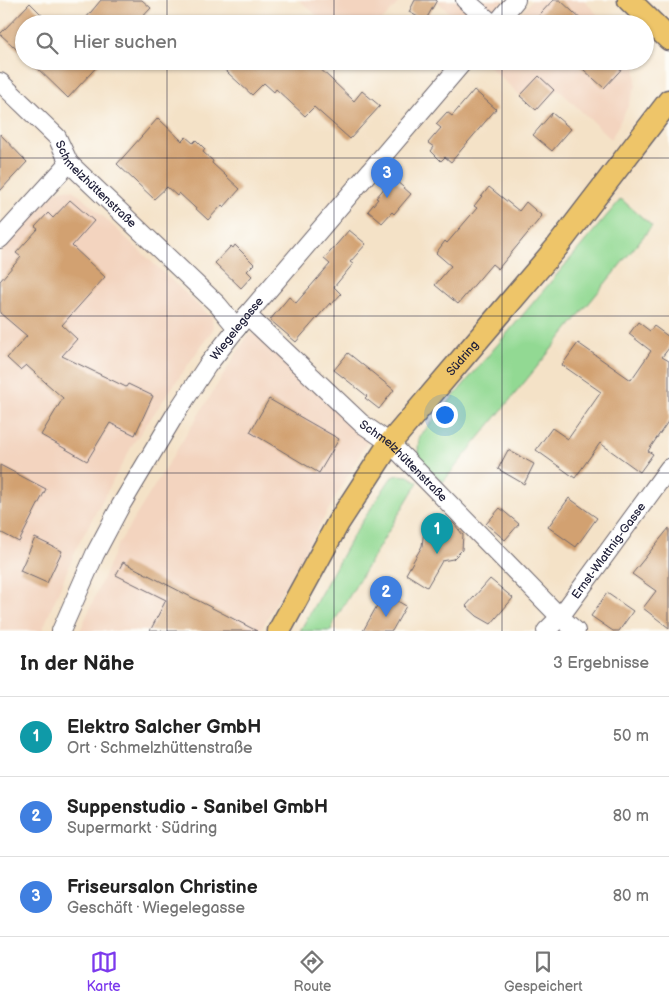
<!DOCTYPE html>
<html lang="de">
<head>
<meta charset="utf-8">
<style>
  body { margin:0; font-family:"Balsamiq Sans",sans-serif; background:#f6f6f6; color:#222 }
  .you { position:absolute; left:444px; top:414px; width:18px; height:18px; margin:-12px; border:4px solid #fff; border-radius:50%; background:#1a73e8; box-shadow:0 0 0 8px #1a73e833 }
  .badge { display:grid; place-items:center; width:32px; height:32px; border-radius:50%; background:#7c3aed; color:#fff; font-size:16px; font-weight:700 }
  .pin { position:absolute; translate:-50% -41px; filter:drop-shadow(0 1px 2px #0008) }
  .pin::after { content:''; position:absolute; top:26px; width:18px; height:15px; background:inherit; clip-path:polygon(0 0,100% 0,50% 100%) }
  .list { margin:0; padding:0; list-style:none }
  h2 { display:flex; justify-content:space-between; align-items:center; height:65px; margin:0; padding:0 20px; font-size:21px }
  h2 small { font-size:16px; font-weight:400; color:#767676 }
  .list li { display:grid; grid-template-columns:32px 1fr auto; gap:15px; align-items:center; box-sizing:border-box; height:80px; padding:0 20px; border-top:1px solid #e0e0e0 }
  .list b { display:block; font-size:19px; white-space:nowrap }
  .list p { margin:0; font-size:16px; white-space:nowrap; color:#767676 }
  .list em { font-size:16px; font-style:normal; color:#767676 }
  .icon { flex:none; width:28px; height:28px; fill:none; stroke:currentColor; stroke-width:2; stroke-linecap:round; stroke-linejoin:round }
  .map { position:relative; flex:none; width:669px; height:631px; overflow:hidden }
  .search { position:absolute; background:#fff; box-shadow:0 1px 4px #0004; left:15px; right:15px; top:15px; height:55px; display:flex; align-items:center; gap:12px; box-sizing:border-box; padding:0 18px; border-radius:28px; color:#767676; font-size:19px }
  .sheet { height:305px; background:#fff }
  nav { display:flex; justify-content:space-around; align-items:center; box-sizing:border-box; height:70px; border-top:1px solid #e0e0e0; background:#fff; font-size:14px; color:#767676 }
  nav a { display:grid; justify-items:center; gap:2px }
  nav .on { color:#7c3aed }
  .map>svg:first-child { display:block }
  .built { fill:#f3d4bf }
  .green { fill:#92d993; stroke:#5a7e67 }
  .building { fill:#d2a171 }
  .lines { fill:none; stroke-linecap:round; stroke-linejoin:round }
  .minor-casing { stroke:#6c656c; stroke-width:20 }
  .major-casing { stroke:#6c656c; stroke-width:25 }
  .minor { stroke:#fff; stroke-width:18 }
  .major { stroke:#eec569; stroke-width:22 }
  .grid { fill:none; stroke:#22223b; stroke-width:1; stroke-opacity:0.55 }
  .labels { text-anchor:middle; stroke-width:4; stroke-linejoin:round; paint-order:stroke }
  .street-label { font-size:12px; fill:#22223b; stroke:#fdfcf7 }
</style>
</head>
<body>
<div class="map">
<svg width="669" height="631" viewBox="0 0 669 631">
  <rect width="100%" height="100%" fill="#fdfcf7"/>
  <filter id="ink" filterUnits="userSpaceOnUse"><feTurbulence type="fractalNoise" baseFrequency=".02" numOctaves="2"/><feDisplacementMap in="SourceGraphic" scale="10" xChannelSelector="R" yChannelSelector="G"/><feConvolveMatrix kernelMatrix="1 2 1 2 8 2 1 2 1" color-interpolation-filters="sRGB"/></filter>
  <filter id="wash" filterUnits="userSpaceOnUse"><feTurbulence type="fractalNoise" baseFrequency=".0096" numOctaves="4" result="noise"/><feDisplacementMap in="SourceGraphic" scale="20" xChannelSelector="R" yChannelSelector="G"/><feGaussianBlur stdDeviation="1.12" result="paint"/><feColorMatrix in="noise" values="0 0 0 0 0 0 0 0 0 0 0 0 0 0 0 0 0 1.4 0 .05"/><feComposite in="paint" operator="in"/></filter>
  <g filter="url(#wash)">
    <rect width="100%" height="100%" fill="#f4e2c7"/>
    <path class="built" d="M299,0H401L379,24H327Z
      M436,0H505L485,24H461Z
      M532,0H584L606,24H512Z
      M483,61H634L636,68V86L627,108L611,139L558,89L537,111Z
      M65,189L72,190L80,195L212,318L213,329L134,442L77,547L42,631H0V253L56,191Z
      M258,334L369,438L260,631H80L116,548L248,335Z"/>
    <path class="green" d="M621,199L652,226L443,482C426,466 413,462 420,436Z
      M398,475L408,476L418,482L335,620L331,631H300L354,534L391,478Z"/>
    <g id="blocks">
      <path class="building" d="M101,0H142L151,8L136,24H81Z
        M415,0H437L425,21L409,12Z
        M553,0H560L586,24H531Z
        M30,3L51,24H24V56L0,34Z
        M30,61H102L68,98Z
        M215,61H312L354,101L362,91L380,106L350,139L314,107L305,116L276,89L274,92L264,83L252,95Z
        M574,61H629L604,88Z
        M539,76L554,90L536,110L520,96Z
        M474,90L496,109L451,162L445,157L441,161L431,151L434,147L428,143L441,128L436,124L447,112L452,116Z
        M552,113L571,129L552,151L533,135Z
        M158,118L182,141L186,137L193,143L196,140L205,149L203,152L213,161L212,163L240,189L224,207L222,205L208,220L179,193L177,196L167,187L154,199L117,164Z
        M0,134L27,162L0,191Z
        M395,180L411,194L394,214L392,212L382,223L368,211L378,199L376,198L386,186L388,189Z
        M489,187L519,211L526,202L542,216L498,269L492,264L458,304L435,285L451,266L436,253L445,241L447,243L477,208L474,206Z
        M70,200L94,221L72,246L105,277L62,325L77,339L62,356L126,387L128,384L153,396L135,435L110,423L87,461L41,435L63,398L26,365L20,370L7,358L27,336L0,313V281L21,257L16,253L38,229L35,227L48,213L53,218Z
        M349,230L366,244L350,262L353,264L334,287L341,294L331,305L330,303L296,342L270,320L289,297L296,303L330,264L324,259Z
        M235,245L254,264L247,271L252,276L241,288L215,263L231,246L233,248Z
        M638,322L650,331L654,326L669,337V348L662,357L669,361V420L648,451L653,454L640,472L600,443L575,478L536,450L552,428L568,439L601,392L562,365L578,343L631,380L651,351L629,334Z
        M348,353L394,390L379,409L365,398L367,396L334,370Z
        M269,399L339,439L319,473L250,432Z
        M508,450L534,464L524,484L498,469Z
        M0,465L46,489L19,542L0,532Z
        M569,498L597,518L576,547L548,527Z
        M500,508L519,524L505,540L486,524Z
        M437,520L452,522L455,525L463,535L462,550L453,559L442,561L427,587L406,574L422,546L424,530Z
        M669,528V628L643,608L656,591L632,574Z
        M35,538L62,551L47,583L20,571Z
        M123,562L257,631H150L166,600L116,575Z
        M490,579L513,598L491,624L477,616L466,606Z
        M384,593L406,606L392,631H363Z
        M607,593L633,611L619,631H613L591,616Z"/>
    </g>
  </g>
  <g filter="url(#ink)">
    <use href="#blocks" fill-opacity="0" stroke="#6c656c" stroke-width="1"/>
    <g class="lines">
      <g class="minor-casing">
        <g id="minor">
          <path d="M465,0L493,24"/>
          <path d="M496,24L516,0"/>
          <path id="s1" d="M0,82L57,137L69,163L218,305L237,328"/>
          <path d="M0,239L69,163"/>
          <path id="s2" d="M247,315L361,423L390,443L560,617L576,631"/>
          <path id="s3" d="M61,631L95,554L121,505L176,413L207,366L247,315L464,61"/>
          <path id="s4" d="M546,631L560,617L669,468"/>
        </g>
      </g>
      <g class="major-casing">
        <g id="major">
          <path d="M629,0L669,39"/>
          <path id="s5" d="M279,631L338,523L390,443L557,247L669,101"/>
        </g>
      </g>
      <use href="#minor" class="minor"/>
      <use href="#major" class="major"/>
    </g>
  </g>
  <path class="grid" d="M167,0V24M334,0V24M502,0V24M167,61V631M334,61V631M502,61V631M0,158H669M0,316H669M0,473H669"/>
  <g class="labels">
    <g class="street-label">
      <text dy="4" stroke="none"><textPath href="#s1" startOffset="141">Schmelzhüttenstraße</textPath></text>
      <text dy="4" stroke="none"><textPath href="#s3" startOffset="351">Wiegelegasse</textPath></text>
      <text dy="4" stroke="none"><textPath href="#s5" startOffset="330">Südring</textPath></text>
      <text dy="4" stroke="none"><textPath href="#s2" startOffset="214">Schmelzhüttenstraße</textPath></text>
      <text dy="4" stroke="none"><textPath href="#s4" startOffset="102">Ernst-Wlattnig-Gasse</textPath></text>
    </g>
  </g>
</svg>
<div class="you"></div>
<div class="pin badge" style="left:437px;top:554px;background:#0f9aa8">1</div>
<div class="pin badge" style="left:386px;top:617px;background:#3f7fe0">2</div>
<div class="pin badge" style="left:387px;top:198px;background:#3f7fe0">3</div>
<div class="search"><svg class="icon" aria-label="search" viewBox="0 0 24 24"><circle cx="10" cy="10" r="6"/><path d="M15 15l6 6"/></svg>Hier suchen</div>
</div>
<section class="sheet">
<h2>In der Nähe<small>3 Ergebnisse</small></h2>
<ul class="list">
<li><span class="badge" style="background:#0f9aa8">1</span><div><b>Elektro Salcher GmbH</b><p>Ort · Schmelzhüttenstraße</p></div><em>50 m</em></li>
<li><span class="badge" style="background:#3f7fe0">2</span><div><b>Suppenstudio - Sanibel GmbH</b><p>Supermarkt · Südring</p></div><em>80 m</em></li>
<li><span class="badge" style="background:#3f7fe0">3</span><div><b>Friseursalon Christine</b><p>Geschäft · Wiegelegasse</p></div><em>80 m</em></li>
</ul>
</section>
<nav>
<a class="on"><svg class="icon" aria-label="map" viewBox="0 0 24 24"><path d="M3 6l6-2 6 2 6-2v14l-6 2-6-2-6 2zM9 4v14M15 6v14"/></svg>Karte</a>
<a><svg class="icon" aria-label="directions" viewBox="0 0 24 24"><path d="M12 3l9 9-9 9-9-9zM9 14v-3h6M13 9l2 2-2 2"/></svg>Route</a>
<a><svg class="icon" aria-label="saved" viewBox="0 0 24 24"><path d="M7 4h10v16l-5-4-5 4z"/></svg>Gespeichert</a>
</nav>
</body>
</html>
